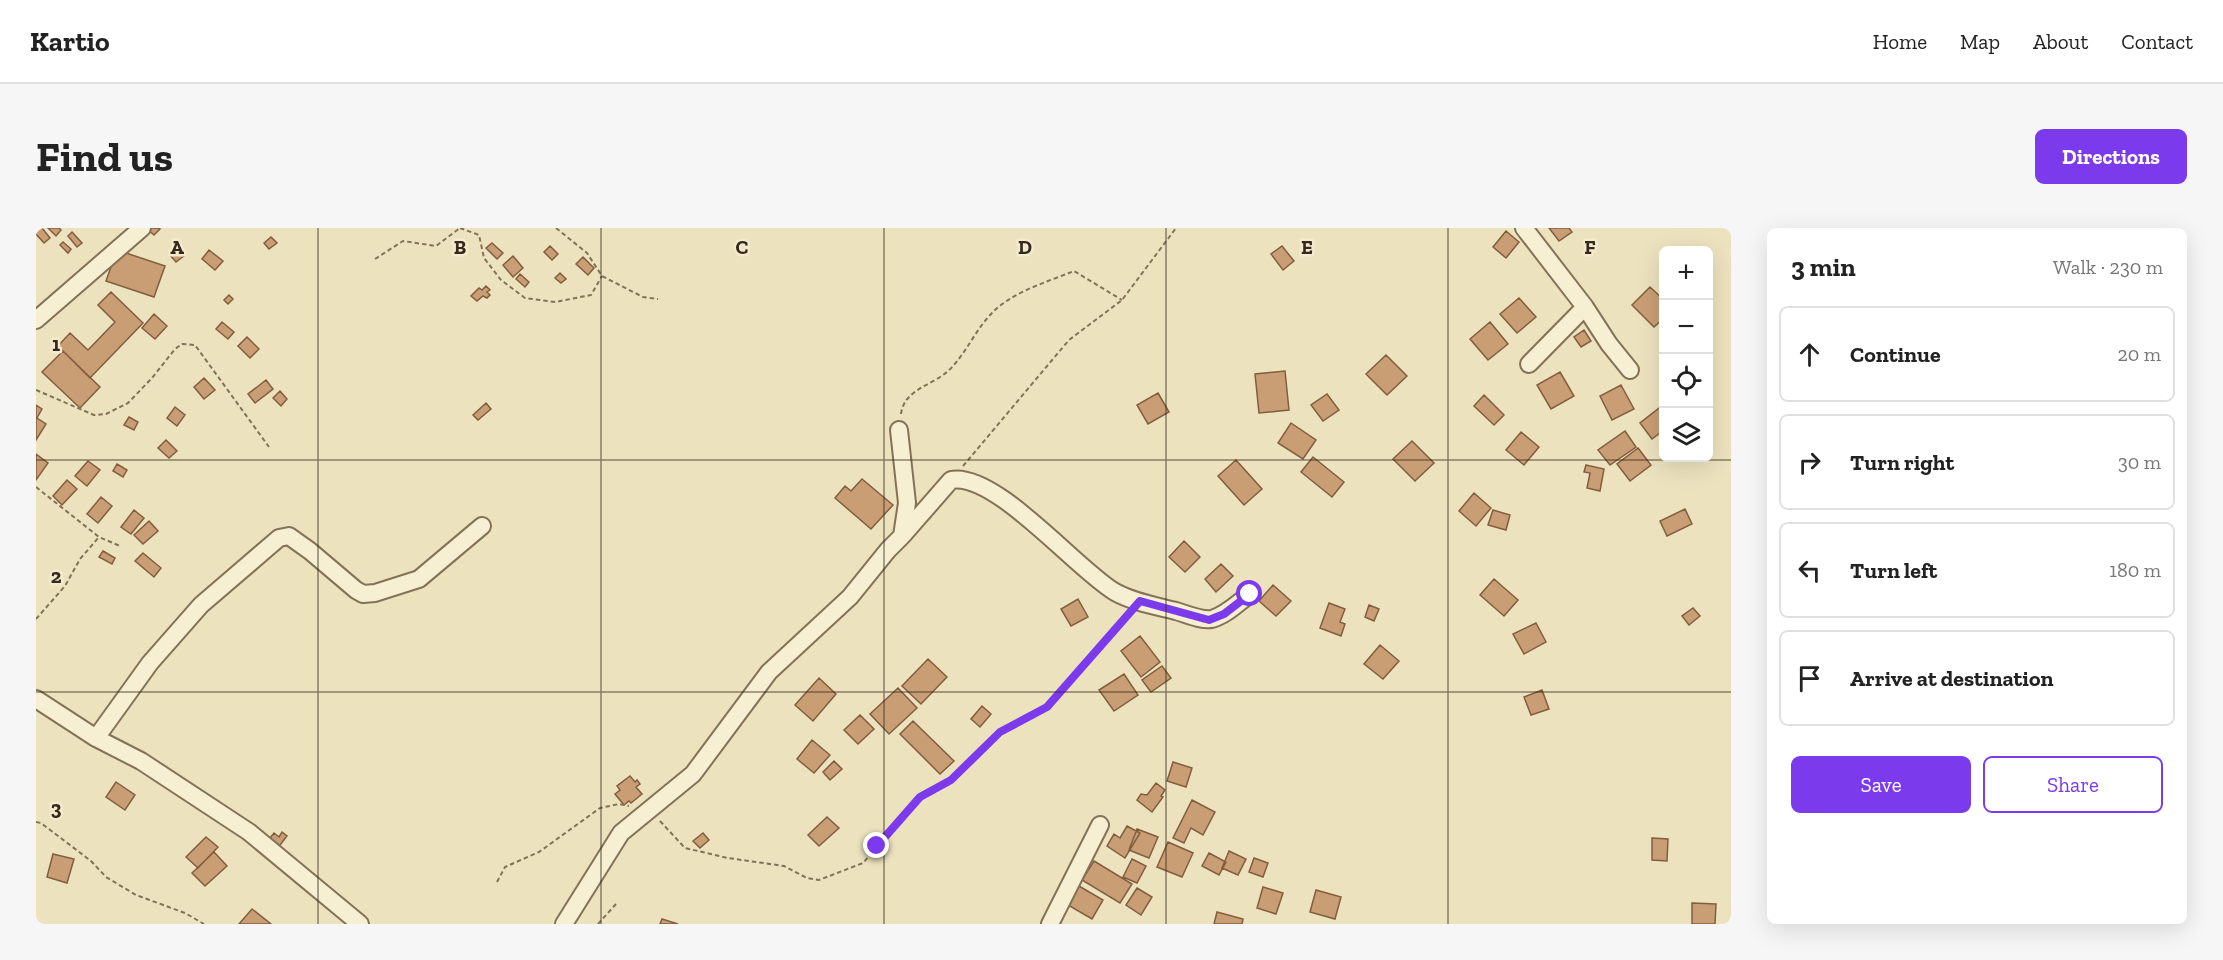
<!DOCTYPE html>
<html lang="en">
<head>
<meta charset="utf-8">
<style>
  body { margin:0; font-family:"Zilla Slab",serif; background:#f6f6f6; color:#222 }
  .controls { position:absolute; right:18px; top:18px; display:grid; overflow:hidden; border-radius:9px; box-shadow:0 6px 24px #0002 }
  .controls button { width:54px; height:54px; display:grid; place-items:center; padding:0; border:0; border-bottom:2px solid #e0e0e0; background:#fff; color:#222; font:30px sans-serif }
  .stop { position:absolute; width:18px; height:18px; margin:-14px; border:4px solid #7c3aed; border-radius:50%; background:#fff }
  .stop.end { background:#7c3aed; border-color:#fff; box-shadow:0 2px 6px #0008 }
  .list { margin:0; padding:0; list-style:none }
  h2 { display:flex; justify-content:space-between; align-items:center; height:78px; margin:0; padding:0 24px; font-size:26px }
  h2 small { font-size:20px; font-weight:400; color:#767676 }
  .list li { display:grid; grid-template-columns:39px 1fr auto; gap:18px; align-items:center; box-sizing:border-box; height:96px; margin:0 12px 12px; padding:0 12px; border:2px solid #e0e0e0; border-radius:9px }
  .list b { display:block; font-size:22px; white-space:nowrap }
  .list em { font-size:20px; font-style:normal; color:#767676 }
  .actions { display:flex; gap:12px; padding:18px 24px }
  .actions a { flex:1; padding:14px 0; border:2px solid #7c3aed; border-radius:9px; text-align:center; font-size:21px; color:#7c3aed }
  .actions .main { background:#7c3aed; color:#fff }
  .icon { flex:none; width:33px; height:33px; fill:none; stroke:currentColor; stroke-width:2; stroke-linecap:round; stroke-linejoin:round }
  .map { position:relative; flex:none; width:1695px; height:696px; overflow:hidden; border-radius:9px }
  header { display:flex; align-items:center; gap:36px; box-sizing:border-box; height:84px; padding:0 30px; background:#fff; border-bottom:2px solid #e0e0e0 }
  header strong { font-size:28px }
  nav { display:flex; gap:33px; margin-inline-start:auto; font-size:21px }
  .intro { display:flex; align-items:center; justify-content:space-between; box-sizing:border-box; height:144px; padding:0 36px }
  h1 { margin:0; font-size:42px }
  .button { padding:15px 27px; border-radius:9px; background:#7c3aed; color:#fff; font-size:21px; font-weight:700 }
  main { display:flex; gap:36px; padding:0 36px }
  aside { flex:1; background:#fff; border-radius:9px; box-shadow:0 6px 24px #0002 }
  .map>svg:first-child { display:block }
  .building { fill:#ca9e75; stroke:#825e3e; stroke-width:1.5 }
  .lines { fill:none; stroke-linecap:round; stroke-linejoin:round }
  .minor-casing { stroke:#847258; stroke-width:20 }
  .path { stroke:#847258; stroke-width:2; stroke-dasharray:4.5 3; stroke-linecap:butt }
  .minor { stroke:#f7efd1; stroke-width:16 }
  .route { stroke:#7c3aed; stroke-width:8 }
  .grid { fill:none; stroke:#34291c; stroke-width:1.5; stroke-opacity:0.55 }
  .grid-label { font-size:20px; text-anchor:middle; font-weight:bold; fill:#34291c; stroke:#f4ebce; stroke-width:5; stroke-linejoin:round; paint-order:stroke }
</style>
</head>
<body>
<header>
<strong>Kartio</strong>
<nav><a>Home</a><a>Map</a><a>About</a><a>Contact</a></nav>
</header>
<div class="intro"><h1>Find us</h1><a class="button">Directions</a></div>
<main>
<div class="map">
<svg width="1695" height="696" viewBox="0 0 1695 696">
  <rect width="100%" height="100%" fill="#ece2be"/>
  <path class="building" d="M2,0H6L14,10L8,15L0,6Z
    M12,0H23L25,2L20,8Z
    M110,0H122L124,1L118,7Z
    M1513,0H1533L1536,4L1523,13Z
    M1470,3L1483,14L1470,30L1457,19Z
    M36,4L46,15L41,19L32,8Z
    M235,9L241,15L233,21L228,15Z
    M27,14L35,21L32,25L24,17Z
    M456,15L467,25L461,31L450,20Z
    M142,18L149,27L140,34L133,26Z
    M514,18L522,26L516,32L508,24Z
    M1246,18L1258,33L1247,42L1235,26Z
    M81,22L129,38L118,69L70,53Z
    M173,22L187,33L179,42L166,31Z
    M477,28L487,40L477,49L467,37Z
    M547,29L558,40L552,47L540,36Z
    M524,45L530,51L525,55L519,50Z
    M484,46L493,54L489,59L480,51Z
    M450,58L454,62L451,64L454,67L451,70L447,68L441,73L435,68L443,60L446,62Z
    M1614,59L1628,72V90L1618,99L1596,77Z
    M75,64L107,95L54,150L22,118L34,105L52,122L79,94L62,77Z
    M193,67L197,71L192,76L188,72Z
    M1483,70L1500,89L1481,105L1464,86Z
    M118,86L131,98L119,111L106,100Z
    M186,94L198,104L192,111L180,101Z
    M1454,94L1472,116L1452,132L1434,111Z
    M1548,102L1555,113L1545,119L1538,109Z
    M211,109L223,121L214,130L202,118Z
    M27,123L64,159L44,180L6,144Z
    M1350,127L1371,148L1351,167L1330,146Z
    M1249,143L1253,182L1223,185L1219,146Z
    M1524,144L1538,168L1515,181L1501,157Z
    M168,150L179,162L168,171L158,159Z
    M230,152L237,161L219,175L212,166Z
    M1585,157L1598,181L1576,192L1564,168Z
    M244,163L251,171L245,178L237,170Z
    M1122,165L1133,184L1112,196L1101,177Z
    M1291,166L1303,182L1287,193L1275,177Z
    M1448,167L1468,187L1458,197L1438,178Z
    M450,175L455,181L442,192L437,187Z
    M0,177L6,181L1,190L10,196L0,212Z
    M1627,177L1628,202L1616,211L1604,195Z
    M139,179L149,187L141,198L131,190Z
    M93,189L102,194L98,202L88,197Z
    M1255,195L1280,212L1267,231L1242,215Z
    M1589,203L1600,219L1574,237L1562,222Z
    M1485,204L1503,219L1488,237L1470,222Z
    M130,212L141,223L133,230L122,220Z
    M1376,213L1398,235L1379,253L1357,231Z
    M1602,220L1615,237L1594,253L1581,236Z
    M0,226L12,235L0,252Z
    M1277,229L1308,254L1296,269L1265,244Z
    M1200,232L1226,261L1208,277L1182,248Z
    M52,233L64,242L51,258L39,248Z
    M81,236L91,242L87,249L77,243Z
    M1550,237L1568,241L1564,263L1551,260L1554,245L1548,244Z
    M826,251L857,277L835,301L799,270L809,258L815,263Z
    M31,252L41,261L26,277L17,268Z
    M1438,265L1455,280L1440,298L1423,283Z
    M65,269L76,278L62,295L51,286Z
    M1649,281L1656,296L1631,308L1624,293Z
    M98,282L108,290L95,306L85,299Z
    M1457,282L1474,287L1470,302L1452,297Z
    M113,293L122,303L107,316L98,307Z
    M1148,313L1164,329L1149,344L1133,329Z
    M67,323L79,330L76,336L63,329Z
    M107,325L125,340L118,349L99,333Z
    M1185,336L1197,348L1180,364L1169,351Z
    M1458,351L1482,372L1468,388L1444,367Z
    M1237,357L1255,373L1240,388L1223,373Z
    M1042,371L1052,389L1035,398L1025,381Z
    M1293,375L1309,381L1304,394L1309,396L1305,408L1284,400Z
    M1333,377L1343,381L1338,393L1329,389Z
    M1657,380L1664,388L1653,397L1646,388Z
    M1500,395L1510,414L1488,426L1477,406Z
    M1104,408L1124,434L1105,449L1085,423Z
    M1344,417L1363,433L1347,451L1328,436Z
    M892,431L911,449L885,476L866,458Z
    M1126,438L1135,450L1115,464L1106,452Z
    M1088,446L1102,467L1078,483L1063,462Z
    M783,450L800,466L777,493L759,477Z
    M862,460L881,480L853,506L834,486Z
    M1506,462L1513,481L1495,487L1488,469Z
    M946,478L955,486L944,499L935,491Z
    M824,487L838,501L822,516L808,502Z
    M877,493L918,533L904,546L864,506Z
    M776,512L794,527L778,545L761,531Z
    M798,533L806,541L794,552L787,544Z
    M1137,534L1156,540L1150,559L1131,553Z
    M594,548L599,554L601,552L604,556L600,559L606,566L595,575L593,573L588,577L579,566L584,562L581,558Z
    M80,554L99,567L89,582L70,569Z
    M1120,555L1129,562L1125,568L1127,569L1116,584L1101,572L1105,566L1111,567Z
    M1156,572L1179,584L1167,607L1155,600L1148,615L1137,610Z
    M791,589L803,600L783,618L772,607Z
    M1091,598L1104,605L1089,630L1071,618L1078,606L1084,610Z
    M1101,601L1122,609L1113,630L1093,622Z
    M246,604L251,608L235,629L230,615L238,605L243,609Z
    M667,605L673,612L664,620L657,613Z
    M170,609L182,619L162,640L150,629Z
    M1616,610L1632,611L1631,633L1616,632Z
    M1132,614L1157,625L1146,649L1121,639Z
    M1193,623L1210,631L1202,647L1186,640Z
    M178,624L191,638L169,658L156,645Z
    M1173,625L1190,634L1183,647L1166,638Z
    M17,626L38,631L31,655L11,649Z
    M1218,630L1232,635L1227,649L1213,644Z
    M1096,631L1110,638L1101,655L1087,649Z
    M1058,633L1096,656L1084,675L1046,652Z
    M1043,658L1067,672L1056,691L1032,677Z
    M1227,659L1247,665L1240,686L1221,680Z
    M1101,660L1116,669L1105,687L1090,677Z
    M1280,662L1305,669L1299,691L1274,684Z
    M1656,675L1680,676L1679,696H1656Z
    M216,681L235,696H203Z
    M1181,684L1207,691L1206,696H1178Z
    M626,691L642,696H624Z"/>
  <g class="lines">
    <g class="minor-casing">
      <path id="minor" d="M1488,0L1549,79L1493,136
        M1549,79L1573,116L1594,142
        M0,92L106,0
        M867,307L915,252C959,243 1041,342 1079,364C1097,374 1120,378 1140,383C1150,386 1166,393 1176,391C1190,387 1202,375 1214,366
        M0,471L60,510L105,533L213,604L324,696
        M60,510L114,435L165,377L243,310L253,308L274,323L320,362L327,366L339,365L383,351L446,298
        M528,696L585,605L657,546L733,444L814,369L852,322L866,308L871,275L863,202
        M1014,696L1064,597"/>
    </g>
    <path class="path" d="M424,0L443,7L448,30L465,52L489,70L519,74L555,67L566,48
      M520,0L551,25L566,48L607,69L622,71
      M339,31L367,13L400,18L424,0
      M0,162L58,187L70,186L92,175L116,150L139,121L146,116L159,117L233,219
      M865,186C868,162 894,158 911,144C929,128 939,102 956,85C976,64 1011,54 1038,43L1086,72
      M927,238L1033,112L1086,72L1140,0
      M0,259L63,309L84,318
      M0,391L29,358L44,331L63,309
      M624,593L649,620L692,630L748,638L771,650L783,652L827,635L884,569L915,552L964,504L1011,479L1093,385
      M0,594L5,595L55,633L70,649L100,667L149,685L168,696
      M461,654L469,639L503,624L564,580L583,576L593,578
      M562,696L580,676"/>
    <use href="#minor" class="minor"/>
  </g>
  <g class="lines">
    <path class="route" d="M841,618L884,569L915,552L964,504L1011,479L1104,373L1173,392L1188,386L1214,366"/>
  </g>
  <path class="grid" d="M282,0V696M565,0V696M848,0V696M1130,0V696M1412,0V696M0,232H1695M0,464H1695"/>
  <g class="grid-label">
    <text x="141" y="26">A</text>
    <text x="424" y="26">B</text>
    <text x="706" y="26">C</text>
    <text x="989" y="26">D</text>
    <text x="1271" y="26">E</text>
    <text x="1554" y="26">F</text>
    <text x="20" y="123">1</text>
    <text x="20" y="355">2</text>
    <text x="20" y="587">3</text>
  </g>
</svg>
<div class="controls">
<button>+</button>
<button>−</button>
<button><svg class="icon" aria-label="locate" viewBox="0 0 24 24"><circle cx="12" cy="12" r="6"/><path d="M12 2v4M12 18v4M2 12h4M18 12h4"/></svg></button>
<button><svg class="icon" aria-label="layers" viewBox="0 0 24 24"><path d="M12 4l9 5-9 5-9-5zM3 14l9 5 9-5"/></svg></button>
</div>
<div class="stop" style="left:1214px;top:366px"></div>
<div class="stop end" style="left:841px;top:618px"></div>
</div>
<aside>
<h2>3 min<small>Walk · 230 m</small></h2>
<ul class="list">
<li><svg class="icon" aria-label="ahead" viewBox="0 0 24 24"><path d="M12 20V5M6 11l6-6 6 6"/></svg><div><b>Continue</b></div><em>20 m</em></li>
<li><svg class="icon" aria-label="right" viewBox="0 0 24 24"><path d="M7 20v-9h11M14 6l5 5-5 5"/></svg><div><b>Turn right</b></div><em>30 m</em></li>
<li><svg class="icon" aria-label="left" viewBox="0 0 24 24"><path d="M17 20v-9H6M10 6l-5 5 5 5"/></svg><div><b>Turn left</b></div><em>180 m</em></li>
<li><svg class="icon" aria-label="arrive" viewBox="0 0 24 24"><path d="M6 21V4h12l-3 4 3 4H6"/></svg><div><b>Arrive at destination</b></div></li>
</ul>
<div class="actions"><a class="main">Save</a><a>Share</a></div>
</aside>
</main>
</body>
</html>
